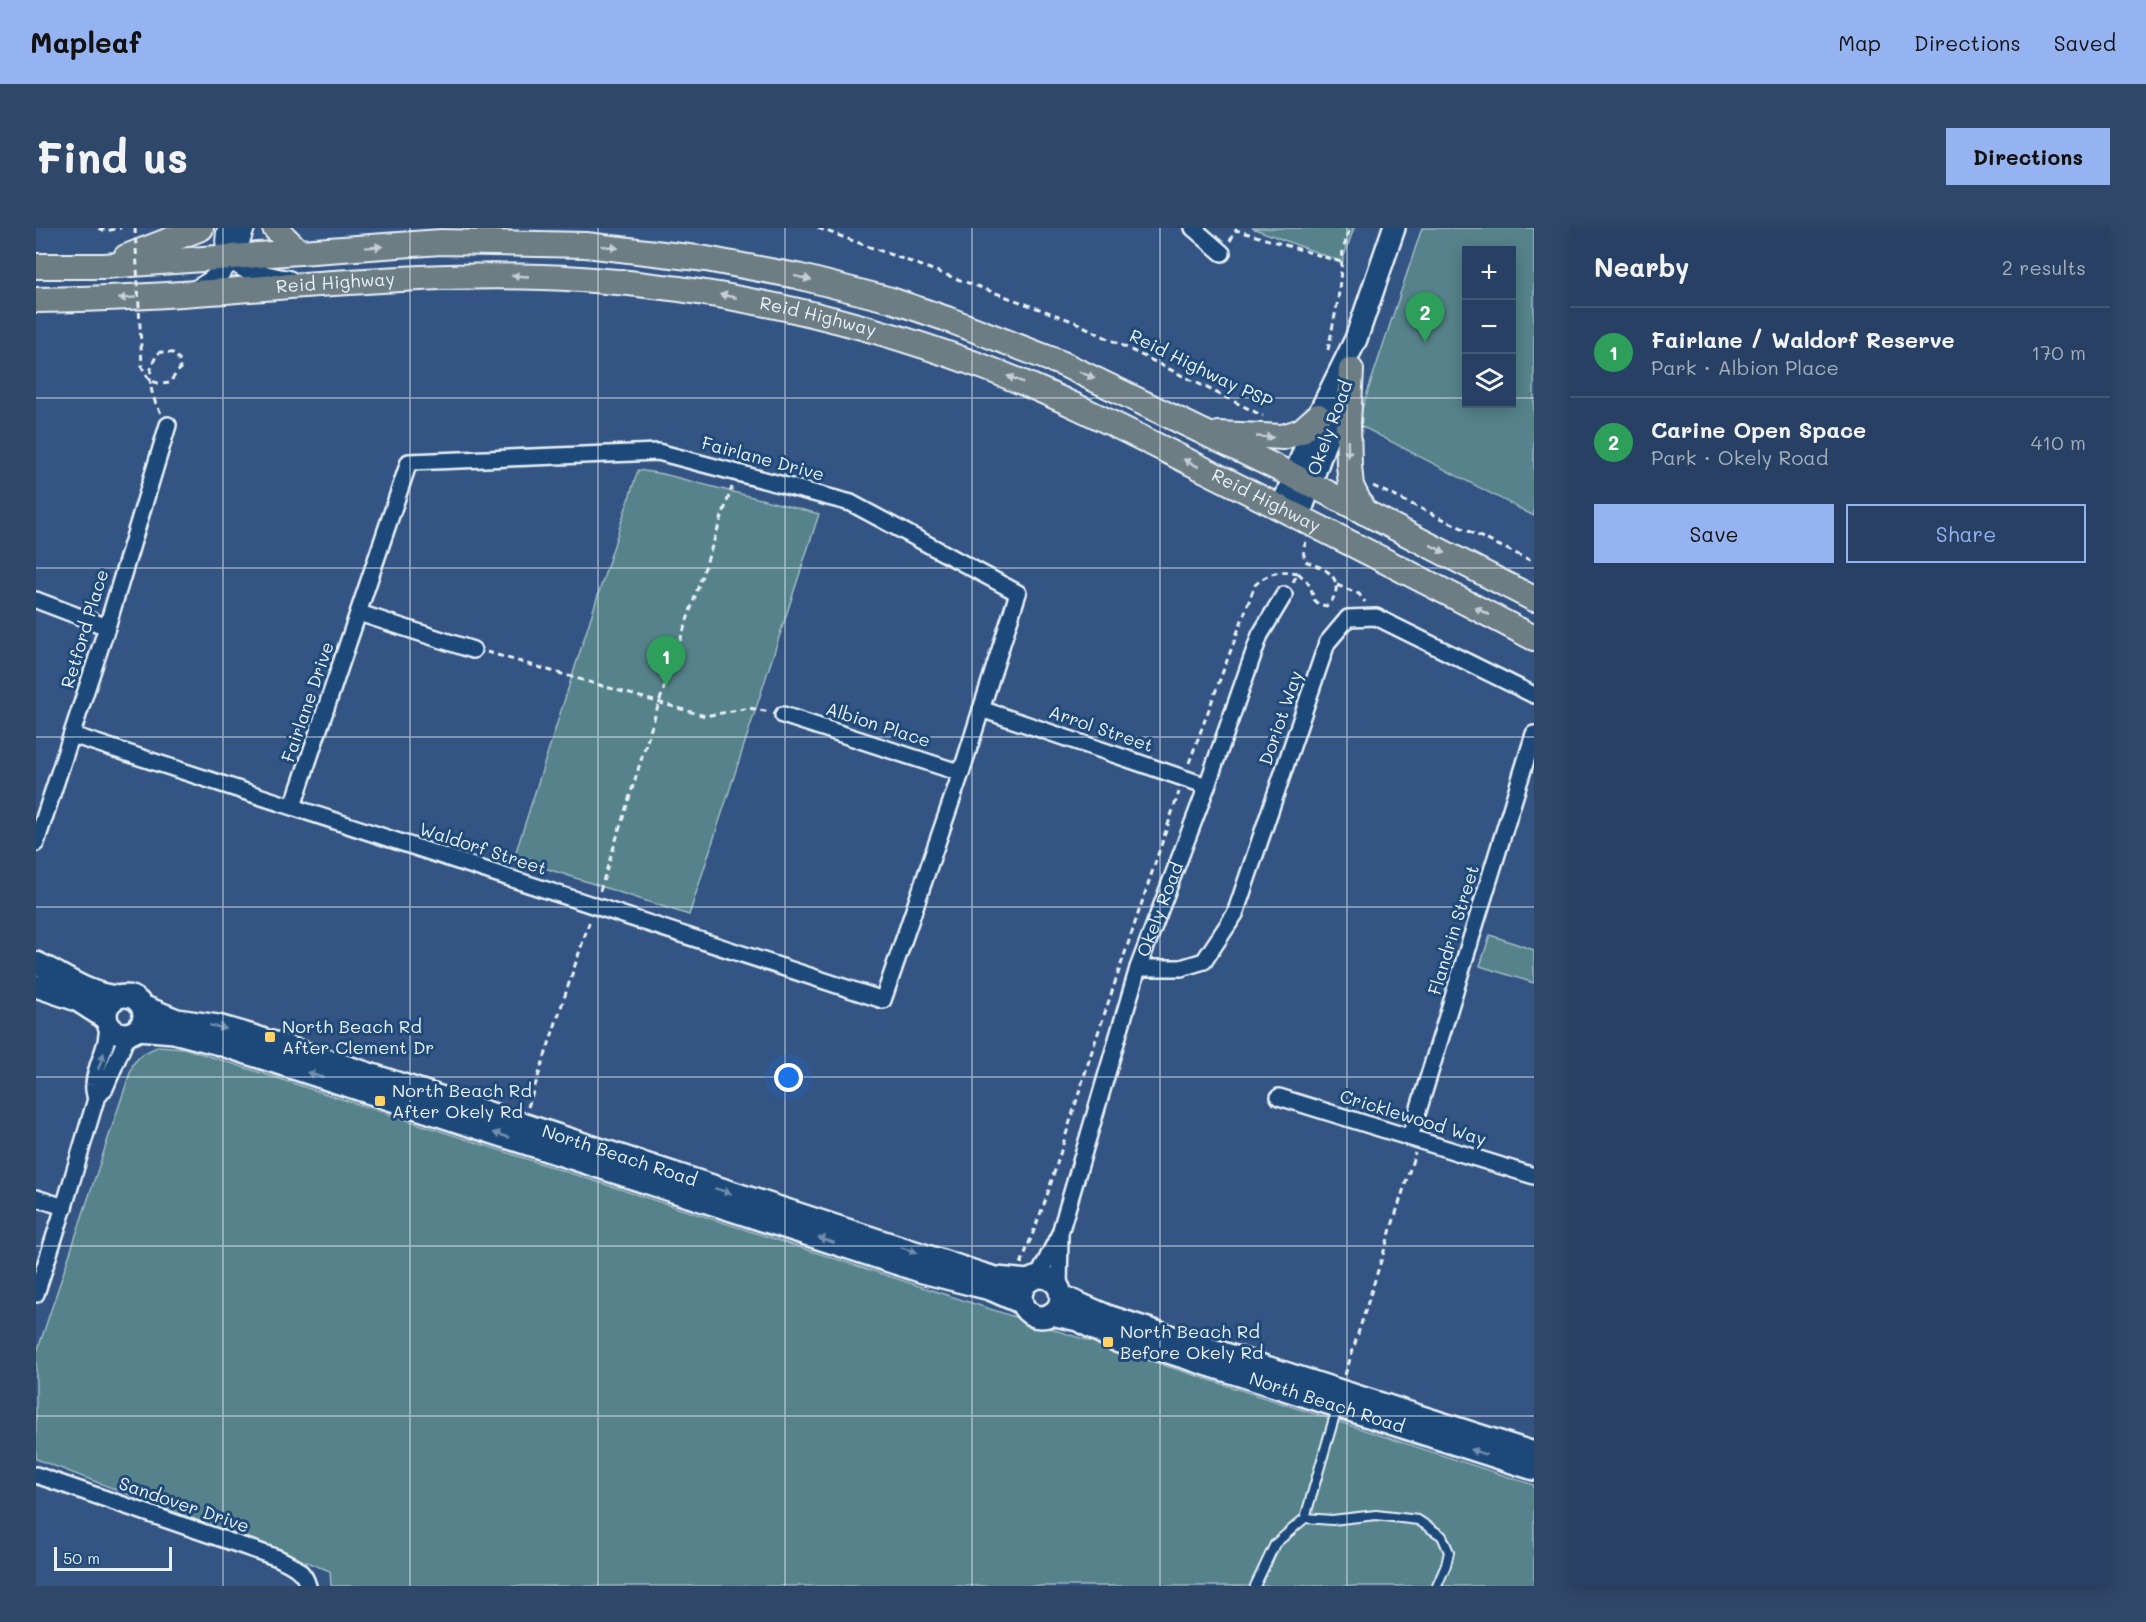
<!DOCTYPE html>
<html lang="en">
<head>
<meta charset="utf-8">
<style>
  body { margin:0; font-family:Mali,sans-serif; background:#2f4769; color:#f1f3f6 }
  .controls { position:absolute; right:18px; top:18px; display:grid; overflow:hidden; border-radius:0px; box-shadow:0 3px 15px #0003 }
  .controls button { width:54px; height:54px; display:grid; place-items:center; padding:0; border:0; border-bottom:2px solid #435978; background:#274063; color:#f1f3f6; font:30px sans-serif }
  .scale { position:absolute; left:18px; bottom:15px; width:118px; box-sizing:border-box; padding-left:6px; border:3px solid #e8f1f8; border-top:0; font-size:16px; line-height:21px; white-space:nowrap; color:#e8f1f8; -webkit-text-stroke:4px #1f4a7a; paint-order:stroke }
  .you { position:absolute; left:753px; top:850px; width:21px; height:21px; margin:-15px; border:4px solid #fff; border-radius:50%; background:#1a73e8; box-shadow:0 0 0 9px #1a73e833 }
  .badge { display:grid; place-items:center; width:39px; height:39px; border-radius:50%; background:#95b2f1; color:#fff; font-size:20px; font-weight:700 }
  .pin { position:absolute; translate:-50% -50px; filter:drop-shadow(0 2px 3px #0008) }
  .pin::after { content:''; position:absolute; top:32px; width:21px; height:18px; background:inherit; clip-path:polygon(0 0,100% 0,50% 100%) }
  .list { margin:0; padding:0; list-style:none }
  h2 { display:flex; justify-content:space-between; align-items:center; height:78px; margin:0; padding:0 24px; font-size:26px }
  h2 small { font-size:20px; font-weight:400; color:#a4afbe }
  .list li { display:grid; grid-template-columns:39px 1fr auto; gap:18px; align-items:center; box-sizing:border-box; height:90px; padding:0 24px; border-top:2px solid #435978 }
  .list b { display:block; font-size:22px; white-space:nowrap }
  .list p { margin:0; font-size:20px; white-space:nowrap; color:#a4afbe }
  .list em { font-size:20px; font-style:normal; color:#a4afbe }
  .actions { display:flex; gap:12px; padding:18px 24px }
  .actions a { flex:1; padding:14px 0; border:2px solid #95b2f1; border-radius:0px; text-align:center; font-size:21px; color:#95b2f1 }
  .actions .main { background:#95b2f1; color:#111 }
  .icon { flex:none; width:33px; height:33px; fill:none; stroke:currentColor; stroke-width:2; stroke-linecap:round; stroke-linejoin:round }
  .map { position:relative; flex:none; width:1498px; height:1358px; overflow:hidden; border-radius:0px }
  header { display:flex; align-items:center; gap:36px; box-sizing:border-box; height:84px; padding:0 30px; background:#95b2f1; color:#111 }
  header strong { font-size:28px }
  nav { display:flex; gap:33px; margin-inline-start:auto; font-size:21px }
  .intro { display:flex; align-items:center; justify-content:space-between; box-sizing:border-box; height:144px; padding:0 36px }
  h1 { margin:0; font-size:42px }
  .button { padding:15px 27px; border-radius:0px; background:#95b2f1; color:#111; font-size:21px; font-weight:700 }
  main { display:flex; gap:36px; padding:0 36px }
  aside { flex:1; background:#274063; border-radius:0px; box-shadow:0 3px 15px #0003 }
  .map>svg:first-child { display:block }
  .green { fill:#57838b; stroke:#a0bac2; stroke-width:1.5; fill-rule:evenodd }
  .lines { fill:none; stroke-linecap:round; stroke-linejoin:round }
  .service-casing { stroke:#e8f1f8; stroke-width:12 }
  .minor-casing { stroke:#e8f1f8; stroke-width:20 }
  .tertiary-casing { stroke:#e8f1f8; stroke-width:22 }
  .secondary-casing { stroke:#e8f1f8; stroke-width:26 }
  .trunk-casing { stroke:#e8f1f8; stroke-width:28 }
  .path { stroke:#e8f1f8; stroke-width:3; stroke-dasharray:6 4.5; stroke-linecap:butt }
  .service { stroke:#1f4a7a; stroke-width:8 }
  .minor { stroke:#1f4a7a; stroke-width:15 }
  .tertiary { stroke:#1f4a7a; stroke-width:18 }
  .secondary { stroke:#1f4a7a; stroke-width:21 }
  .trunk { stroke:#6d7d84; stroke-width:24 }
  .path-bridge { stroke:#e8f1f8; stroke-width:3; stroke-dasharray:6 4.5; stroke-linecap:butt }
  .oneway { fill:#c3ced5 }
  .oneway2 { fill:#6f8dac }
  .grid { fill:none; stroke:#e8f1f8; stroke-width:1.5; stroke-opacity:0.55 }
  .poi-dot { fill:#ffd166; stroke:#1f4a7a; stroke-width:2 }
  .labels { text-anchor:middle; stroke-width:6; stroke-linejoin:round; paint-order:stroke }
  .street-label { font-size:18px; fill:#e8f1f8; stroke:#1f4a7a }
  .poi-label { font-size:18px; fill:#e8f1f8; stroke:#1f4a7a; text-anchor:start }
</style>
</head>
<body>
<header>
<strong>Mapleaf</strong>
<nav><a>Map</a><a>Directions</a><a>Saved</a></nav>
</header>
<div class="intro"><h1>Find us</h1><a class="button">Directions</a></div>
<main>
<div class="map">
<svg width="1498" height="1358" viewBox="0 0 1498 1358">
  <rect width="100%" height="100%" fill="#345584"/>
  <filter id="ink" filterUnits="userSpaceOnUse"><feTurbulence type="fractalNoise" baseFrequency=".0167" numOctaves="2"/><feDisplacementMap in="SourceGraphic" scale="12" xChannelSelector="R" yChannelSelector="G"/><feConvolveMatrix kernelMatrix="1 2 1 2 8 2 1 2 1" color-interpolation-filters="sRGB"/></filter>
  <g filter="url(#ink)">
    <path class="green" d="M1216,0H1318L1306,34Z
      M1386,0H1498V288L1321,196ZM1430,22H1476V176H1430Z
      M602,242L627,246L783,286L653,687L478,630Z
      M1454,707L1498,722V755L1444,738Z
      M123,818L148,820L1498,1257V1358H295L294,1343L0,1231V1127L97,836L106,826Z"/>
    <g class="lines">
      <g class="service-casing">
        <path id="service" d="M1269,1290L1296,1292L1340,1287L1382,1292L1406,1308L1413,1324L1410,1337L1401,1358
          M1219,1358L1239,1316L1269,1290L1301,1180"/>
      </g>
      <g class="minor-casing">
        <g id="minor">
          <path d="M1157,0L1186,25"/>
          <path d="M0,372L71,399"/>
          <path d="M323,385L437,422"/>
          <path d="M945,481L1171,558"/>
          <path d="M747,487L925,545"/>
          <path d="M36,507L847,772L925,545L982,365L815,275L622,224L373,234L257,578"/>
          <path d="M0,615L71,399L132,197"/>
          <path d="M1102,740H1145L1168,733L1199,686L1291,415L1312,390L1340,389L1498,467"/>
          <path d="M1243,869L1498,948"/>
          <path d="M60,871C59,867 57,861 58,857C59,835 74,818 71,796"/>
          <path d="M1374,909L1498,506"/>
          <path d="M0,970L28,979"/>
          <path id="s1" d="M1002,1049L1024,1005L1102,740L1171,558L1224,407L1248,367"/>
          <path d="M1023,1060L1024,1008"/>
          <path d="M0,1066L28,979L60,871L69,860L92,806"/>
          <path d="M0,1247L242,1330C256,1337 268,1342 272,1358"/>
        </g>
      </g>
      <g class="tertiary-casing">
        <path id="tertiary" d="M191,0C180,41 224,47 253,52
          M157,63C187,49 199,31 209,0"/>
      </g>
      <g class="secondary-casing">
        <g id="secondary">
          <path d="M1246,279L1282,188L1320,111L1358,0"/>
          <path d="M1263,288L1309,158"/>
          <path d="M0,735C28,747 51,767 82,769"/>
          <path d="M0,758L41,772L69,790"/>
          <circle cx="89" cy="787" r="19"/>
          <path id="s2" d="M106,778L141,792L182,798L217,808L946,1046L960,1050L993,1053"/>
          <path d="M102,801L138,804L180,815L887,1044L954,1061L986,1075"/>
          <circle cx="1005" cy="1069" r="20"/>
          <path d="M1025,1068L1071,1088L1498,1225"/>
          <path id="s3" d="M1015,1086L1042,1092L1083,1114L1129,1123L1498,1241"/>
        </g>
      </g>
      <g class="trunk-casing">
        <g id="trunk">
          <path d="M239,0L263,24"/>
          <path d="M90,29L165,0"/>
          <path d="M0,38H68L405,14L550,17L670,31L761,48L855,72L911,91L1027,136L1274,256L1498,371"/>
          <path id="s4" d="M0,72C182,71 362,39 545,51C681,60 817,90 945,138C1026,168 1103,209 1181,248C1287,301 1393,355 1498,410"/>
          <path d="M1315,142L1312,195L1313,237L1315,258L1328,284"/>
          <path d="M1182,206L1247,209L1265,203L1282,188"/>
        </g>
      </g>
      <path class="path" d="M63,0L69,3L85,0
        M782,0L1039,94L1227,188
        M1194,13L1200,2L1305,34
        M1292,122L1302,72L1307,22L1314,0
        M125,185C114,168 108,140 124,124L137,125L143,131L144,141L133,155
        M1337,258L1498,334
        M1257,354L1262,345C1266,349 1271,352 1273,357C1280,368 1272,375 1291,378C1301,369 1305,354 1292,344C1286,339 1276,336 1269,333L1267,322L1270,314
        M1301,357L1323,366L1329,374
        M451,424L669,488L713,480L734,484
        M1153,535L1219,357C1233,344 1244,342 1262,345
        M564,663L623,475L696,259
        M492,879L554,692
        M985,1036L1010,971L1055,826L1143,564
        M1309,1147L1379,925"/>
      <use href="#service" class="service"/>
      <use href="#minor" class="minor"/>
      <use href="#tertiary" class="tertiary"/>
      <use href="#secondary" class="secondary"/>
      <use href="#trunk" class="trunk"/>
      <path class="path-bridge" d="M99,0L106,138C110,151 119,158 133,155"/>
    </g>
    <defs><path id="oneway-solid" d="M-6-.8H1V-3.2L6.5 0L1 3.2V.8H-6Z" transform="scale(1.5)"/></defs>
    <g class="oneway">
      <use href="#oneway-solid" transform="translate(338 19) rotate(-4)"/>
      <use href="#oneway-solid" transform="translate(574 19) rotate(7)"/>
      <use href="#oneway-solid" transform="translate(484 48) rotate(-177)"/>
      <use href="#oneway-solid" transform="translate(767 50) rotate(14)"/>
      <use href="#oneway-solid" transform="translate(692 68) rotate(-169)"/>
      <use href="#oneway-solid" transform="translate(91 70) rotate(176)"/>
      <use href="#oneway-solid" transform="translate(1051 147) rotate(24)"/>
      <use href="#oneway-solid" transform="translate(979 151) rotate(-158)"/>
      <use href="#oneway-solid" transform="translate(1229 209) rotate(3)"/>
      <use href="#oneway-solid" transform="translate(1312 221) rotate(89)"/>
      <use href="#oneway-solid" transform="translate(1155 235) rotate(-153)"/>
      <use href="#oneway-solid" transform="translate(1402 321) rotate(27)"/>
      <use href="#oneway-solid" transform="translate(1446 383) rotate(-153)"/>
    </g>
    <g class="oneway2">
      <use href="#oneway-solid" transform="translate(182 799) rotate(12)"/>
      <use href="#oneway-solid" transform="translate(65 833) rotate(-71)"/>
      <use href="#oneway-solid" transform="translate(279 847) rotate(-162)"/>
      <use href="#oneway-solid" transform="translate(465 907) rotate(-162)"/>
      <use href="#oneway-solid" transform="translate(687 963) rotate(18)"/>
      <use href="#oneway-solid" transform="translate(790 1012) rotate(-162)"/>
      <use href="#oneway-solid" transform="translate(873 1022) rotate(18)"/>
      <use href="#oneway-solid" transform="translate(1442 1224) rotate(-162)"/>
    </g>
  </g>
  <path class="grid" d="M187,0V1358M374,0V1358M562,0V1358M749,0V1358M936,0V1358M1124,0V1358M1311,0V1358M0,170H1430M1476,170H1498M0,340H1498M0,509H1498M0,679H1498M0,849H1498M0,1018H1498M0,1188H1498"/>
  <g class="poi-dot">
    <rect x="228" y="803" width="12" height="12" rx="3"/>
    <rect x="338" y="867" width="12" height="12" rx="3"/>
    <rect x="1066" y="1108" width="12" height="12" rx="3"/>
  </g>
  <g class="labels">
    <g class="street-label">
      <text dy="6" stroke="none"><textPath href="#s4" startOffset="300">Reid Highway</textPath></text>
      <text dy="6" stroke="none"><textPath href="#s4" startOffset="786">Reid Highway</textPath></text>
      <text transform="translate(1165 141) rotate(26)" y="6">Reid Highway PSP</text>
      <text transform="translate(1294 200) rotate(-70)" y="6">Okely Road</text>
      <text transform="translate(727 231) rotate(15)" y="6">Fairlane Drive</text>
      <text dy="6" stroke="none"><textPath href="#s4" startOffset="1272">Reid Highway</textPath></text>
      <text transform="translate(49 401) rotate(-73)" y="6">Retford Place</text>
      <text transform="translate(272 474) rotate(-71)" y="6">Fairlane Drive</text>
      <text transform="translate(1245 490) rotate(-71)" y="6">Doriot Way</text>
      <text transform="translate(842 497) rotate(18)" y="6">Albion Place</text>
      <text transform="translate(1065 501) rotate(19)" y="6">Arrol Street</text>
      <text transform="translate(447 621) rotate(18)" y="6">Waldorf Street</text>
      <text dy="6" stroke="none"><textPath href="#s1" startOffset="388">Okely Road</textPath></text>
      <text transform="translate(1418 702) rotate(-73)" y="6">Flandrin Street</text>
      <text transform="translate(1377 890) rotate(17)" y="6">Cricklewood Way</text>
      <text dy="6" stroke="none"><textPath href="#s2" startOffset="501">North Beach Road</textPath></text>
      <text dy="6" stroke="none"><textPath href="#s3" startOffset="291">North Beach Road</textPath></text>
      <text transform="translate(148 1277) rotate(19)" y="6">Sandover Drive</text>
    </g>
    <g class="poi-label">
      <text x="246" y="805">North Beach Rd<tspan x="246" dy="21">After Clement Dr</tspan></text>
      <text x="356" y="869">North Beach Rd<tspan x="356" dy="21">After Okely Rd</tspan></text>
      <text x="1084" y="1110">North Beach Rd<tspan x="1084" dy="21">Before Okely Rd</tspan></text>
    </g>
  </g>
</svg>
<div class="controls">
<button>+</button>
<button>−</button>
<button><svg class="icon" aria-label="layers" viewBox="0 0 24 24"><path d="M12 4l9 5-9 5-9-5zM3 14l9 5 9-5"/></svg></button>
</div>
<div class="scale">50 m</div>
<div class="you"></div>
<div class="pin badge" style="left:630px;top:458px;background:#2e9e5b">1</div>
<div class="pin badge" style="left:1389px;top:114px;background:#2e9e5b">2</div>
</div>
<aside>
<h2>Nearby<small>2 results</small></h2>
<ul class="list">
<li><span class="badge" style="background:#2e9e5b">1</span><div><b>Fairlane / Waldorf Reserve</b><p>Park · Albion Place</p></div><em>170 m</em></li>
<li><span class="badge" style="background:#2e9e5b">2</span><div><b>Carine Open Space</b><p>Park · Okely Road</p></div><em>410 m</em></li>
</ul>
<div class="actions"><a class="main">Save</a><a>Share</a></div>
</aside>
</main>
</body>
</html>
